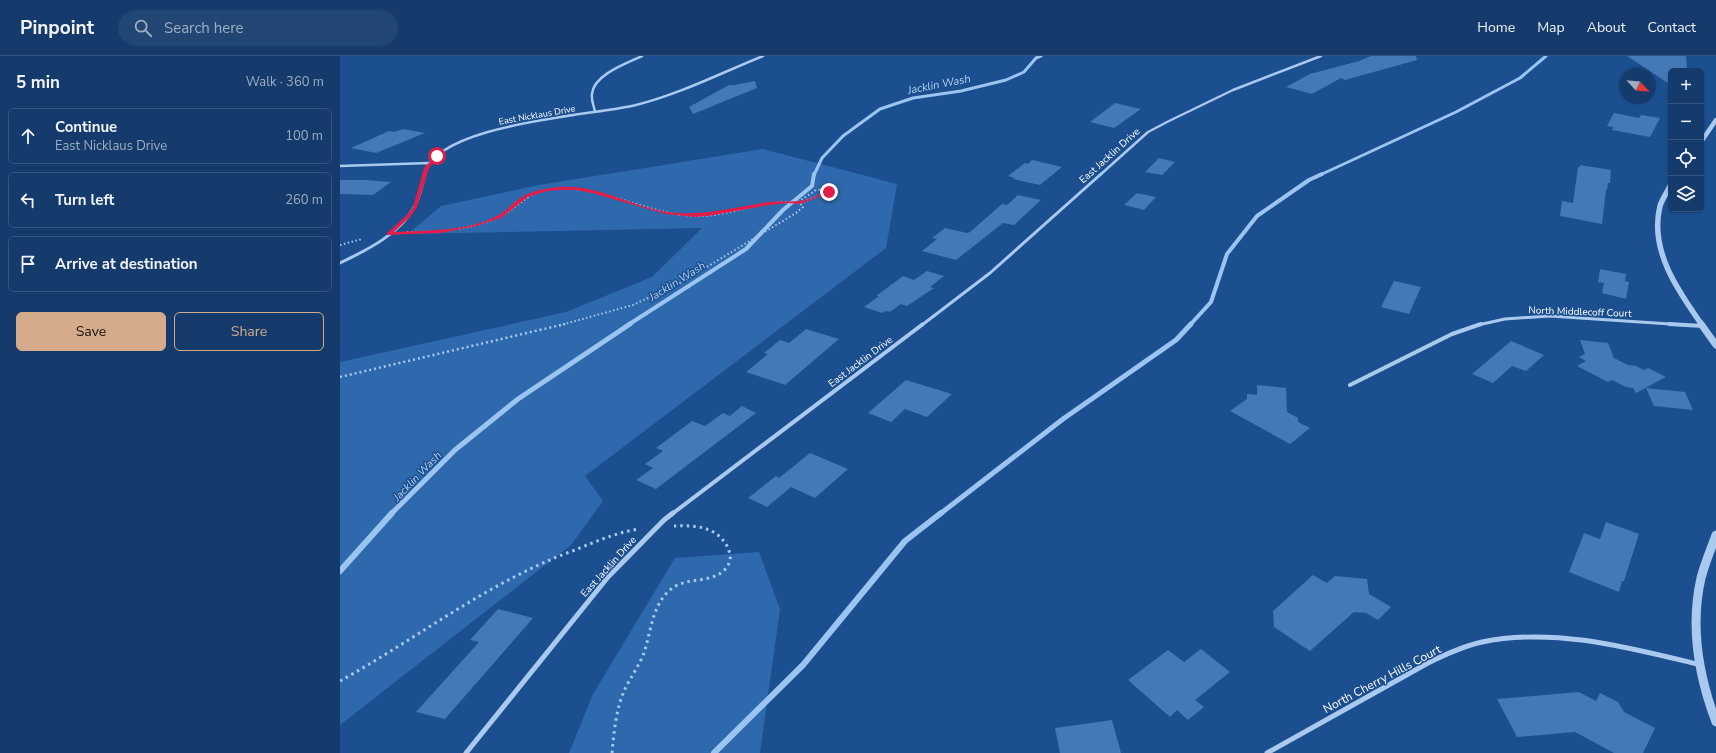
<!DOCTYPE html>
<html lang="en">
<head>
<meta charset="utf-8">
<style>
  body { margin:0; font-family:"Nunito Sans",sans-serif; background:#214673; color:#f1f3f6 }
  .controls { position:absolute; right:12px; top:12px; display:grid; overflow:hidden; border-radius:6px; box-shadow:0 1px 3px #0004 }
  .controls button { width:36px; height:36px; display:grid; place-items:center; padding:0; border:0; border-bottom:1px solid #33557e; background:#143b6b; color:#f1f3f6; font:20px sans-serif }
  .compass { position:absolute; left:1280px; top:12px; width:36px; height:36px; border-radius:50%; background:#143b6b; box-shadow:0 1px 3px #0004; rotate:116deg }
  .stop { position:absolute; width:12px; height:12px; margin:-9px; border:3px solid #e11d48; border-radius:50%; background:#fff }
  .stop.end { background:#e11d48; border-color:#fff; box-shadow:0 1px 4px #0008 }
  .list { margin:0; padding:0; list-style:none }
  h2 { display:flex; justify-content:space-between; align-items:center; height:52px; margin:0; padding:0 16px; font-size:17px }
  h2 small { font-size:13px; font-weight:400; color:#9dadc1 }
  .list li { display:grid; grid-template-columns:26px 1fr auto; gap:12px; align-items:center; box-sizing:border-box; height:56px; margin:0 8px 8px; padding:0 8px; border:1px solid #33557e; border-radius:6px }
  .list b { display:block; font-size:15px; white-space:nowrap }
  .list p { margin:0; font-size:13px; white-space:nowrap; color:#9dadc1 }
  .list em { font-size:13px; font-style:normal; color:#9dadc1 }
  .actions { display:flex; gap:8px; padding:12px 16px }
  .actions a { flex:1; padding:9px 0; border:1px solid #d6ab8b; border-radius:6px; text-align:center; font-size:14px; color:#d6ab8b }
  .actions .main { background:#d6ab8b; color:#111 }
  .icon { flex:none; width:22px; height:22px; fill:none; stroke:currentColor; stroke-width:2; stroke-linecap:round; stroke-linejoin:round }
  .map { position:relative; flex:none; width:1376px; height:697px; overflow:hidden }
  header { display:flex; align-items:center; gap:24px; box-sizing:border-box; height:56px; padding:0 20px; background:#143b6b; border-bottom:1px solid #33557e }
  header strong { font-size:19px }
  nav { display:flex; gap:22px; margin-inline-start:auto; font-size:14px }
  .search { width:280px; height:36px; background:#214673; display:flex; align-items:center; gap:10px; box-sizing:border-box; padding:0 14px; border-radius:22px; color:#9dadc1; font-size:15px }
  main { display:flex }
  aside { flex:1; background:#143b6b }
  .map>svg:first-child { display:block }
  .green { fill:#2e69ad }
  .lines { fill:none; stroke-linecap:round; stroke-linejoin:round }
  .stream-far3 { stroke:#9cc4f0; stroke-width:3 }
  .stream-far2 { stroke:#9cc4f0; stroke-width:4 }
  .stream-far1 { stroke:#9cc4f0; stroke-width:5 }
  .stream { stroke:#9cc4f0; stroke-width:6 }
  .building { fill:#4478b7 }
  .path-far2 { stroke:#a9c9ee; stroke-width:2; stroke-dasharray:1.5 2.5; stroke-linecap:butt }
  .path-far1 { stroke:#a9c9ee; stroke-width:2.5; stroke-dasharray:2 3; stroke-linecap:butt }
  .path { stroke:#a9c9ee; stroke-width:3; stroke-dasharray:2.5 4; stroke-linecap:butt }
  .minor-far3 { stroke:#a9c9ee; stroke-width:2.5 }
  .minor-far2 { stroke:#a9c9ee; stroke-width:3 }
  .minor-far1 { stroke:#a9c9ee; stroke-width:4 }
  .minor { stroke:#a9c9ee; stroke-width:5 }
  .tertiary-far3 { stroke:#a9c9ee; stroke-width:4.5 }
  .tertiary-far2 { stroke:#a9c9ee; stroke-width:5.5 }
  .tertiary-far1 { stroke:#a9c9ee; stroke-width:7 }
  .tertiary { stroke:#a9c9ee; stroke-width:9 }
  .route { fill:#e11d48 }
  .labels { text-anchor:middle; stroke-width:3; stroke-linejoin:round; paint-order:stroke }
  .far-street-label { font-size:9px; fill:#fff; stroke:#1b4f8f }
  .street-label { font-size:10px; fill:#fff; stroke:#1b4f8f }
  .water-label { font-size:11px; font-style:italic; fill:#b5d3f5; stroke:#1b4f8f }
  .near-street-label { font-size:12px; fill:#fff; stroke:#1b4f8f }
</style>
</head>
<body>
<header>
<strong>Pinpoint</strong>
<div class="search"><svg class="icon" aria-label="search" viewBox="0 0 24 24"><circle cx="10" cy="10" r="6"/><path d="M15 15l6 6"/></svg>Search here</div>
<nav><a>Home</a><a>Map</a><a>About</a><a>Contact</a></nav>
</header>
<main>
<aside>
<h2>5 min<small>Walk · 360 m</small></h2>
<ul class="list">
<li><svg class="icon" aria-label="ahead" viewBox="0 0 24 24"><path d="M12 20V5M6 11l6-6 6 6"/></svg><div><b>Continue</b><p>East Nicklaus Drive</p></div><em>100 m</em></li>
<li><svg class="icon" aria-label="left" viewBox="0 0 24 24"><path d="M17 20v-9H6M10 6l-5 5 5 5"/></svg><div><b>Turn left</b></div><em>260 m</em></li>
<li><svg class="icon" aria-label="arrive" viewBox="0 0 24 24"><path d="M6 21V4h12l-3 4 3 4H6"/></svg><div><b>Arrive at destination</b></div></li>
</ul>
<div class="actions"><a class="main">Save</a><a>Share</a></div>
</aside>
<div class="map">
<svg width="1376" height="697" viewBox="0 0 1376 697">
  <rect width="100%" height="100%" fill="#1b4f8f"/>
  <path class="green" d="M423,93L557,128L546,192L245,420L263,445L231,489L0,669V306L226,256L312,221L362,172L68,178L101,150L199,129Z
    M419,496L440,553L420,697H229L253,638L335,502Z"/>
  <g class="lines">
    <path class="stream-far3" d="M474,119L482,102L503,80L540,53L573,42L621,35L666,24L684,16L696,2L701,0
      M980,119L1116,56L1180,22L1206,0"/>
    <path class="stream-far2" d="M288,269L406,193L443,154L472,130L474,118
      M850,269L871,246L887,198L917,160L969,124L982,118"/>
    <path class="stream-far1" d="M51,458L115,394L178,343L290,268
      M600,458L723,363L836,284L851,268"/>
    <path class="stream" d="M0,515L52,457
      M374,697L463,609L565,485L601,457"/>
  </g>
  <path class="building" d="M1031,0H1076L1077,4L1005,24L1001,22L972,38L946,31L970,18L1019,5Z
    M1287,0H1346L1347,13H1331V29Z
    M415,25L417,32L353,58L349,51L389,29H394Z
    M775,47L801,53L774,72L750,66Z
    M1274,57L1299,62L1301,59L1320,62L1310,81L1272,74L1273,71L1267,70Z
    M63,73L85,77L36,97L11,92L49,75L54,76Z
    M819,102L835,106L822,119L805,116Z
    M692,104L722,111L700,129L673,123L675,122L668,120L685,107L688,108Z
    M1240,109L1271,114L1270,127H1268L1267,134H1266L1262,168L1220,160L1222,145L1233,147L1238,111H1240Z
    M0,124H25L51,126L33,139L0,138Z
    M797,137L816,141L804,154L784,149Z
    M678,139L701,144L674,169L663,167L616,204L582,195L597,183L592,182L605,172L627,177L630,176L662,148L667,149Z
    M1260,213L1286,218L1285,225L1289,226L1286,243L1262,237L1264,227L1258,226Z
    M587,215L604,220L590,231L594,232L567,250L561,248L550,256L546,255L542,257L524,251L539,240H536L563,220L574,224Z
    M1054,225L1081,231L1069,258L1041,251Z
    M466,273L499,283L445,329L406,316L428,298L424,297L440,284L449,287Z
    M1240,284L1268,287L1274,302L1288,309L1296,310L1304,314L1308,312L1326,321L1296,337L1293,332L1286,331L1272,324L1268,326L1237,310L1246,305L1239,301L1245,298Z
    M1171,285L1204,299L1186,315L1172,310L1153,327L1132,318Z
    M566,324L612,338L587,361L565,353L551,366L528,357Z
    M917,329L946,332L947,356L958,362V366L970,372L950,388L890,355L907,343V338L917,339Z
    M1306,332L1345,336L1353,354L1314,350Z
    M402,350L416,357L316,433L296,424L313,412L305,408L323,395L316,392L352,365L365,370L383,357L390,360Z
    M470,397L508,413L475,442L451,431L427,451L408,442L436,420L439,422Z
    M1266,466L1299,478L1284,525H1282L1279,536L1229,516L1244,477L1260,483Z
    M973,519L987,527L995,520L1027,523L1029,538L1051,551L1038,564L1026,557L1014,556L970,595L934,571L933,555Z
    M158,553L193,562L105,663L76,656L139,586L130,584Z
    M861,593L890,616L855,644L864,651L848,664L837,654L830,661L788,624L828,594L844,606Z
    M1239,636L1256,645L1260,637L1278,646L1284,656L1315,672L1303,697H1274L1235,676L1177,681L1157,643Z
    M772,664L781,697H720L715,672Z"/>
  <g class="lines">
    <path class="path-far2" d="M458,146L476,134L489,133V136L460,147
      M67,176C98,176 131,174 159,161C176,153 187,137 206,134C257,126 302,157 352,160C389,162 423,142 460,147L463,151L456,157L342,226L293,249L221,269
      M0,189L22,183"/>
    <path class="path-far1" d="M0,321L225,268"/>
    <path class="path" d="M0,625C76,583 146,528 227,497C251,488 273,477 299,473
      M272,697C274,676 276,654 284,635C290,622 299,610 304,597C311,576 312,549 330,534C347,518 380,531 390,505C391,500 389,494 387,490C376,470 354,469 334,470"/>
    <path class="minor-far3" d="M255,56C254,50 251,44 252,38C253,19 287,7 302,0
      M0,110L89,107
      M84,119C96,67 251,60 296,49C340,38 381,17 423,0
      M760,119L808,76L829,65L893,34L981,0"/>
    <path class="minor-far2" d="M0,207C27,194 60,178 75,150C80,140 82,129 85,118
      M582,269L650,217L761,118
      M1138,269L1165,263L1210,260L1345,269"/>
    <path class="minor-far1" d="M1329,268L1363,270
      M1010,329L1112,278L1141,268
      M332,458L583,268"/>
    <path class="minor" d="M126,697L268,521L324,464L333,457
      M927,697L1088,607C1106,598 1124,590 1142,586C1215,571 1290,592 1361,609"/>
    <path class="tertiary-far3" d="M1361,86L1376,64"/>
    <path class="tertiary-far2" d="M1331,128C1328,135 1322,143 1320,150C1309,194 1338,235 1362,269"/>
    <path class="tertiary-far1" d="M1361,268L1376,289"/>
    <path class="tertiary" d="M1376,479C1371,493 1365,507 1361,522C1350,570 1359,621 1376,666"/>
  </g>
  <path class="route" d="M96,99L99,100L89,112L77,151L71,160L54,176C87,174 126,176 157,160C167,155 174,145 184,140C194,134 208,132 219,131C257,128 291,150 327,156C362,161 394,151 429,146C439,145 449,146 459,145C468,145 479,138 487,135L491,136L460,148L448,147L429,149L368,160L354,161L326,158L252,137L236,134H220L207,135L188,141L161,162L136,170L101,177L47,179V177L68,158L73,151L84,112Z"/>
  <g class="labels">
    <g class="far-street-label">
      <text transform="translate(197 59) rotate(-10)" y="3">East Nicklaus Drive</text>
    </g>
    <g class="street-label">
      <text transform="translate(769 99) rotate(-42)" y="4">East Jacklin Drive</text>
      <text transform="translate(1240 255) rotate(2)" y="4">North Middlecoff Court</text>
      <text transform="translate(520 305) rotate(-37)" y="4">East Jacklin Drive</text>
      <text transform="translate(268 510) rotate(-48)" y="4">East Jacklin Drive</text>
    </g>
    <g class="water-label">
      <text transform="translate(599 28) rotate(-11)" y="4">Jacklin Wash</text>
      <text transform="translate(337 225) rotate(-32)" y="4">Jacklin Wash</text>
      <text transform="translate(77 420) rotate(-46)" y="4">Jacklin Wash</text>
    </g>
    <g class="near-street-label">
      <text transform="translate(1042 623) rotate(-28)" y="4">North Cherry Hills Court</text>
    </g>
  </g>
</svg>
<div class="controls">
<button>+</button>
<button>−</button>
<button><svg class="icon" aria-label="locate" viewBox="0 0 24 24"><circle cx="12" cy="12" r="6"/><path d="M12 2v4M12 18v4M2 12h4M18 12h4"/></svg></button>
<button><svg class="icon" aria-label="layers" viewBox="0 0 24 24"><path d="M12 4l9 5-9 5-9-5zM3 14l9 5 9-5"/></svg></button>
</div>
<svg class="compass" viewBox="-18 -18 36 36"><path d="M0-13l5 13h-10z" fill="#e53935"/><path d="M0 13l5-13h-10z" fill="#9dadc1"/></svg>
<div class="stop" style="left:97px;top:100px"></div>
<div class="stop end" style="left:489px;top:136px"></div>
</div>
</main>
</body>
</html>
